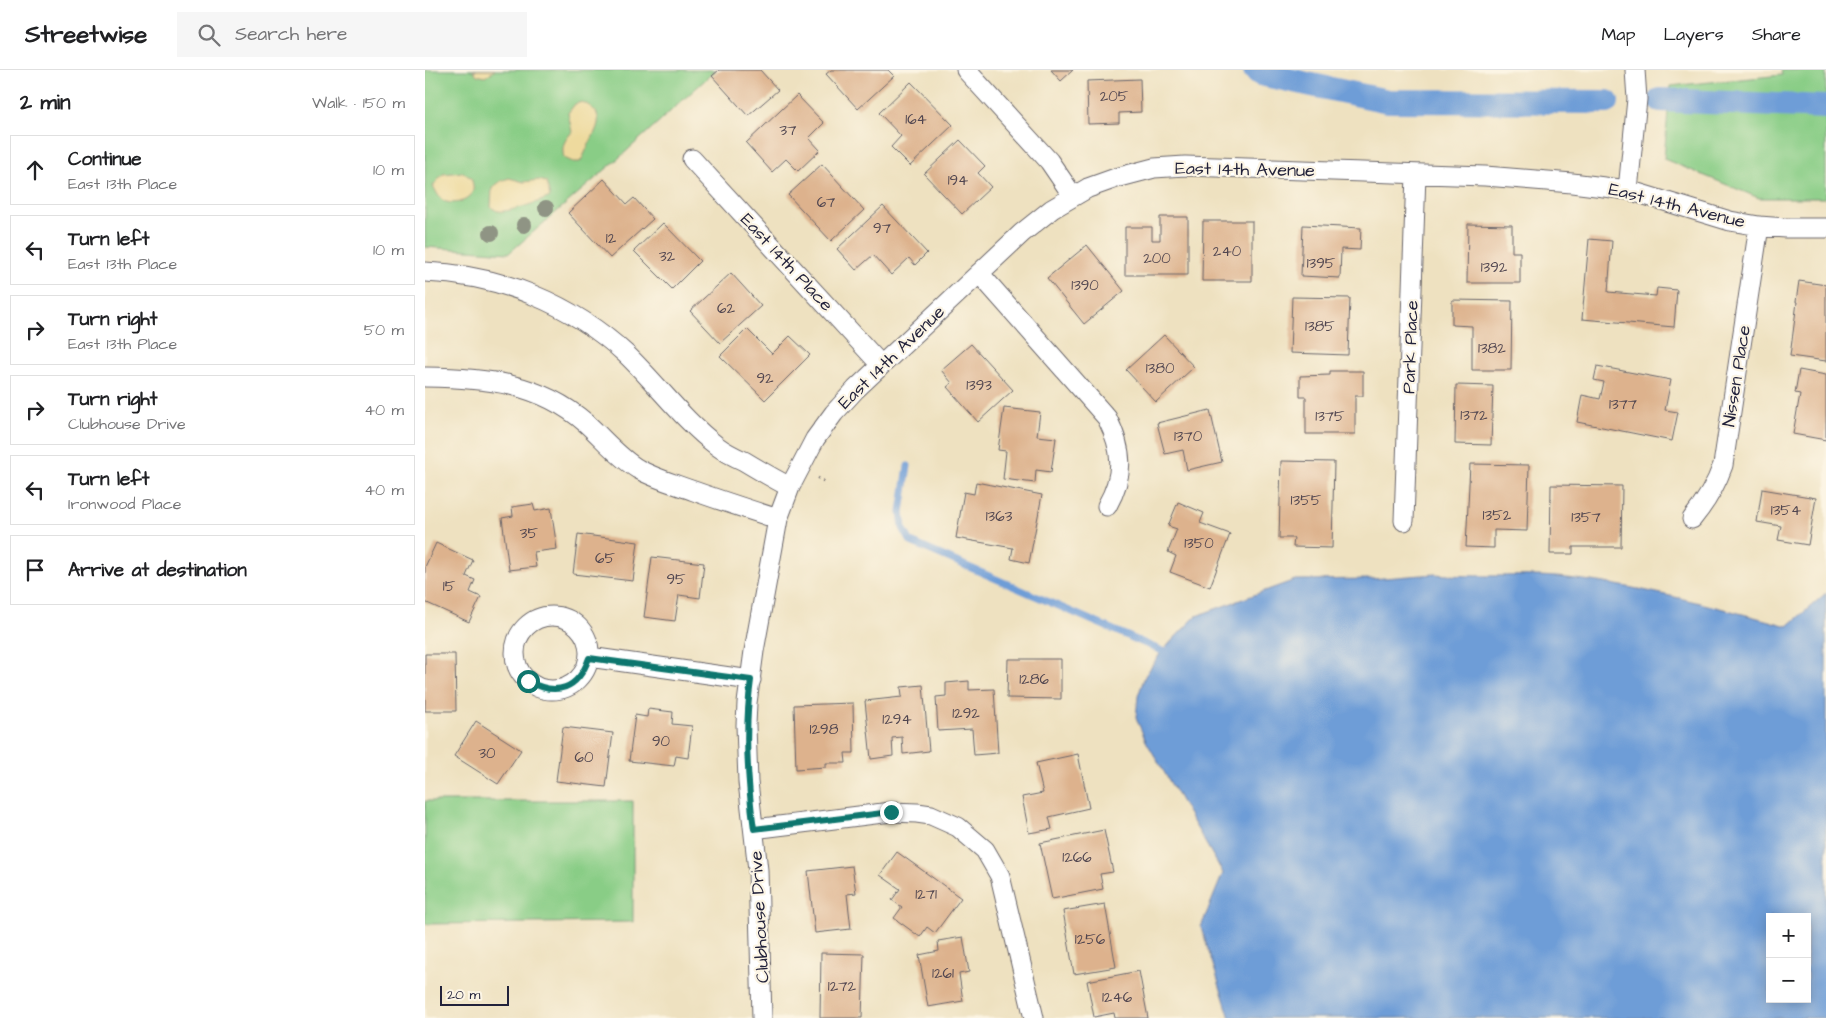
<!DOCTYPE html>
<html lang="en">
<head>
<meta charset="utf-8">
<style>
  body { margin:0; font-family:"Architects Daughter",sans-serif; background:#f6f6f6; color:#202124 }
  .controls { position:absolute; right:15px; bottom:15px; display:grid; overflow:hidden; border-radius:0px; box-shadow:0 2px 12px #0003 }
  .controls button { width:45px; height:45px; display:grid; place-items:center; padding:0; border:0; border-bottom:1px solid #e0e0e0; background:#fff; color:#202124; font:25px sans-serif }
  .scale { position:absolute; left:15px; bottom:12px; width:69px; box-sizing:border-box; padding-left:5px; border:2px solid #22223b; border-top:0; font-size:14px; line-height:18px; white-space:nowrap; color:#22223b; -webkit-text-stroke:4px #fcf5e5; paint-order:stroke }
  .stop { position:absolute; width:15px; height:15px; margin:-11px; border:4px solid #0f766e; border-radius:50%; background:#fff }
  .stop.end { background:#0f766e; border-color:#fff; box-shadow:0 1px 5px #0008 }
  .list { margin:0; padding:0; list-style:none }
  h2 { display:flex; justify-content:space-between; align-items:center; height:65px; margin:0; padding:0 20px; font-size:21px }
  h2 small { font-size:16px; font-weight:400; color:#757577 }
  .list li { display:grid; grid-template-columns:32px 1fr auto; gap:15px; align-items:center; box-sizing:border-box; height:70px; margin:0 10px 10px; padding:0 10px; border:1px solid #e0e0e0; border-radius:0px }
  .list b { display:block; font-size:19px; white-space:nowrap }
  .list p { margin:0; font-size:16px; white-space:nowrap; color:#757577 }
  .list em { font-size:16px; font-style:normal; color:#757577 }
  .icon { flex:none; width:28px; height:28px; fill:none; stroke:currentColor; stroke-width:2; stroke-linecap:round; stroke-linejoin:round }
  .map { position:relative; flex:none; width:1401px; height:948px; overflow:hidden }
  header { display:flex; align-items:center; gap:30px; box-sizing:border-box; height:70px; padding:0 25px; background:#fff; border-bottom:1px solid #e0e0e0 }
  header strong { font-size:24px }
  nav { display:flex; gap:28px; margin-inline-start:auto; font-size:18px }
  .search { width:350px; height:45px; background:#f6f6f6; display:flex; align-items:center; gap:12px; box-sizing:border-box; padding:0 18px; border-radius:0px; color:#757577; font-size:19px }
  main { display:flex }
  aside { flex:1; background:#fff }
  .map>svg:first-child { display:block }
  .green { fill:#89cd86; stroke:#567860 }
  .sand { fill:#eeda9e; stroke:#887e6c }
  .water { fill:#6e9dd7; stroke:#486089; fill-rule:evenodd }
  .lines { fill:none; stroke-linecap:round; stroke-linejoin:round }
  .stream { stroke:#6e9dd7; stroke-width:7 }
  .canal { stroke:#6e9dd7; stroke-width:24 }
  .building { fill:#ddb28d }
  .street-casing { stroke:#69656a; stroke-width:21 }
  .path { stroke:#69656a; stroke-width:3; stroke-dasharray:1 4; stroke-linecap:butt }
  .street { stroke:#fff; stroke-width:19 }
  .tree { fill:#8f9484 }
  .route { stroke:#0f766e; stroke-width:6 }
  .labels { text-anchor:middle; stroke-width:4.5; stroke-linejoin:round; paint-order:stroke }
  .number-label { font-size:15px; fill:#514650 }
  .street-label { font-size:18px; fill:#22223b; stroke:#fcf5e5 }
</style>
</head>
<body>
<header>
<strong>Streetwise</strong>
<div class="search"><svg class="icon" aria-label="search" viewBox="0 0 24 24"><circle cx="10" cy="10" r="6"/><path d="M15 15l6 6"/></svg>Search here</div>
<nav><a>Map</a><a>Layers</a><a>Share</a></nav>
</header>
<main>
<aside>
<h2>2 min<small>Walk · 150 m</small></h2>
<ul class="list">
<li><svg class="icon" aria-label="ahead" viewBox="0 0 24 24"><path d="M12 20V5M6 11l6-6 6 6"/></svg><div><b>Continue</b><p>East 13th Place</p></div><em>10 m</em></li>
<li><svg class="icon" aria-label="left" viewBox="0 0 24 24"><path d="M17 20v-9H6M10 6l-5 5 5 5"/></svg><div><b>Turn left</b><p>East 13th Place</p></div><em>10 m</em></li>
<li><svg class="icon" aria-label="right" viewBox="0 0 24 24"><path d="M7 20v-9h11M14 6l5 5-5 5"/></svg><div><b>Turn right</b><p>East 13th Place</p></div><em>50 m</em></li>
<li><svg class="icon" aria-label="right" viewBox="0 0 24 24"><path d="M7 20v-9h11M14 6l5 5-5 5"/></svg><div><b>Turn right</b><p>Clubhouse Drive</p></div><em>40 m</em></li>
<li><svg class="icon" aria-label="left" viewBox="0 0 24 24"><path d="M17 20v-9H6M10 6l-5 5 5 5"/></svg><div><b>Turn left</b><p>Ironwood Place</p></div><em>40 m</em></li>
<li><svg class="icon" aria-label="arrive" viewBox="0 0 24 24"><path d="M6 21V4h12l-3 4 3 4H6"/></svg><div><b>Arrive at destination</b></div></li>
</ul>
</aside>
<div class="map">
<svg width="1401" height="948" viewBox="0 0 1401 948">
  <rect width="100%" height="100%" fill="#fcf5e5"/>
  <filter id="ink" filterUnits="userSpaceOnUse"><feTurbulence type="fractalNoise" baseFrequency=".02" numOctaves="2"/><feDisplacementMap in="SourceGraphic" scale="10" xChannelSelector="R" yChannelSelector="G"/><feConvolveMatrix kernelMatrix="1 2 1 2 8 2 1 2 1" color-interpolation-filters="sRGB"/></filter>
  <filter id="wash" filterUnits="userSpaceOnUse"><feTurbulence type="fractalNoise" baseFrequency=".0096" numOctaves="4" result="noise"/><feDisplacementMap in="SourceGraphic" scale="20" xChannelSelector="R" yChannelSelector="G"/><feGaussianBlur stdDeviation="1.12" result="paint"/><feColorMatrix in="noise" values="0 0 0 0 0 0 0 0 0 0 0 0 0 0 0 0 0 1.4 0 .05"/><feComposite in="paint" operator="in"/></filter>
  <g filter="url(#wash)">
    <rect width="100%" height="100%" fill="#eee1c0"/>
    <path class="green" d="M0,0H291L195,87L84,183L0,177Z
      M1356,0H1401V128H1334L1239,89L1245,16L1357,5Z
      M0,731H208V852L0,854Z"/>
    <path class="sand" d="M48,0H70L60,7L52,5Z
      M157,32C181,43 174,55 164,74C161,80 159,86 155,92H148L139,88C136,76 139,71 147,62L143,43L150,34Z
      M38,102L46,108C47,111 49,116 48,120C46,132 26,136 17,130C13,126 11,121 8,116L18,104Z
      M84,108L99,112L114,110L121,112L125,127C117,131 81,143 74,141C71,141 69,139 66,137L67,118L76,111Z"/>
    <path class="water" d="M1010,504C1051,508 1092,504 1132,507C1210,514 1287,536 1363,556L1401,523V948H805L776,857L798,803L721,671L711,648L713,626L720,606L737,581L771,546L870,510L946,509ZM1345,847H1382V929H1345Z"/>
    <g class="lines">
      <path class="stream" d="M483,396L476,442L478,458L486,472L737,581"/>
      <path class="canal" d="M830,0L835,4L963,31L1182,32
        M1235,30L1401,37"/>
    </g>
    <g id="blocks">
      <path class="building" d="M294,0H335L353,20L323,46L287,6Z
        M406,0H463L469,6L433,39L401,4Z
        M626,0H648L636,11Z
        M715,9L716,42L694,43V53L663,54L662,11Z
        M486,12L528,55L485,96L466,77L476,66L454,43Z
        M372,25L399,53L384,68L395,80L373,101L361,89L347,102L321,73Z
        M535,70L560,96L553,103L566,117L537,144L499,104Z
        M397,94L439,140L406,171L363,125Z
        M179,109L202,134L209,128L228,149L185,188L143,143Z
        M458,136L502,183L490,195L484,188L466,205L448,185L431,200L412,179Z
        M735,147H763V205H700V157H727V170H735Z
        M778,151H827V211H777Z
        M238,153L275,191L247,219L209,181Z
        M1043,154L1087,155V182H1095V213H1042Z
        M878,155L936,158L935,180L916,179L915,208L876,206Z
        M1164,169L1187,171L1183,222L1231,226L1232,218L1252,220L1249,257L1157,249Z
        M662,175L699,221L659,254L622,208Z
        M306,203L336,236L295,273L265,241Z
        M1374,211L1401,215V291L1365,286L1372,232H1371Z
        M867,227L925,228L923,285L865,283Z
        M1027,230L1087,231L1086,300H1047V256L1027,255Z
        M322,259L347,284L365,266L385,285L340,330L295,286Z
        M739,265L769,297L731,332L701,300Z
        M546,274L588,320L553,352L522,317L527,313L516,300Z
        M1172,296L1246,310L1240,340L1253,342L1247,371L1152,352L1157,325L1175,329L1179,312L1169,310Z
        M1374,300L1401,305V370L1368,364L1375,324L1370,323Z
        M905,301H938V326H930V364H881V327H875V306L905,305Z
        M1031,315L1068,316L1066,375L1030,374Z
        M579,338L615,342L612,366L631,368L626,402L611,400L610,413L578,409L581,381L573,380Z
        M785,340L797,392L762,400L758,380L740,384L732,353Z
        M856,391L909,392L907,478L868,477L869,468H854Z
        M1045,394L1104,395L1102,461L1069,460V478L1041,477Z
        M551,412L617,425L604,493L586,489L588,478L531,468L539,422L549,424Z
        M1126,415L1197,416L1196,477H1148V484H1125Z
        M1337,419L1391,428L1383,475L1353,470L1356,456L1332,452Z
        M753,432L779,443L775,453L805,464L785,517L745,502L751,486L743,482L752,459L743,456Z
        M108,434L110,441L126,438L132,479L109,482L111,497L84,500L77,448L88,446L87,437Z
        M153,464L213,472L208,511L148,504Z
        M11,473L48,490L41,506L50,510L45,522L56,527L44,552L0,532V497Z
        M227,487L279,493L275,528L254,525L250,551L219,547Z
        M0,584H30L31,641H0Z
        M583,589H636V629L582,628Z
        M544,611V620L569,619L573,683L549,685L547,659L513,661L511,627L521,626V613Z
        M498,615L504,681L478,684L477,667L467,668L468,686L446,689L440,631L477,627L476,617Z
        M428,633L429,683H420L421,693H401V697L371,699L369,635Z
        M223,639L248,642L247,654L267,656L263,688L251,686L249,696L204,691L210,645L222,647Z
        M51,651L96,680L73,714L29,686Z
        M138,657L188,663L181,717L131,711Z
        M653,684L664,738L624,747L627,759L604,763L597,727L618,723L611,693Z
        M679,760L688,802L675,804L678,819L627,829L615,773Z
        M472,782L536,828L510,863L502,857L495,867L469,848L477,837L467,830L475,819L455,805Z
        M427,796L431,823L422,824L426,859L390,863L383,801Z
        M680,834L691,897L649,904L638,841Z
        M538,867L544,902L534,904L538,931L503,937L494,885L514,881L513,871Z
        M396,883L439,884L437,948H395Z
        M714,901L723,948H690L689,943L669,947L662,911Z"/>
    </g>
  </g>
  <g filter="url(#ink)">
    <use href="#blocks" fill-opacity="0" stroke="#69656a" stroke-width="1"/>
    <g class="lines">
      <g class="street-casing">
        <path id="street" d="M541,0L624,91L648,126
          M267,89L456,295
          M1203,120L1212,29L1210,0
          M0,202C76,205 146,233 202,285C233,315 258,350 292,376C300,382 310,387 319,391C334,400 349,409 365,417
          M554,203L682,348C698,380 700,404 682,436
          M0,307C60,308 114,312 161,353C178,368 193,387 213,399C231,409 250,414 269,421C297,431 325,440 353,449
          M1267,449C1281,432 1291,415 1298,395L1334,156
          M979,451L991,104
          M90 583a37 37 0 1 1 74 0a37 37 0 1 1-74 0Z
          M164,587L326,610
          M329,759L466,742L492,743L506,745L533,757L560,780L575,806L609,948
          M337,948L333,800L323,712L321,655L322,633L329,581L353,449L365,417L390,369L409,343L431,319L597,163L627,139L663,118L691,108L729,98L760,96L1060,106L1147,113L1203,120L1305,151L1334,156L1361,158H1401"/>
      </g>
      <path class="path" d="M393,408L400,412"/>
      <use href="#street" class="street"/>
    </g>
    <g class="tree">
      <circle cx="121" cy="138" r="8"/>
      <circle cx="99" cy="155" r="8"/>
      <circle cx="66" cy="163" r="8"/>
    </g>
  </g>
  <g class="lines" filter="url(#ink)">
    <path class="route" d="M103,611C132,627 153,619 164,588L326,610C319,660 322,709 329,759L466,742"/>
  </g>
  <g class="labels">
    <g class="number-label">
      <text x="689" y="31">205</text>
      <text x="491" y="54">164</text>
      <text x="363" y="65">37</text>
      <text x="533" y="115">194</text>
      <text x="401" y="137">67</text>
      <text x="457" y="163">97</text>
      <text x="186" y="173">12</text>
      <text x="802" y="186">240</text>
      <text x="242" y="191">32</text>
      <text x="732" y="193">200</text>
      <text x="896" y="198">1395</text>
      <text x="1069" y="202">1392</text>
      <text x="660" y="220">1390</text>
      <text x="301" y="243">62</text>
      <text x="895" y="261">1385</text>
      <text x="1067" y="283">1382</text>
      <text x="735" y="303">1380</text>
      <text x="340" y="313">92</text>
      <text x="554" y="320">1393</text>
      <text x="1198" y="339">1377</text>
      <text x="1049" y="350">1372</text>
      <text x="905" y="351">1375</text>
      <text x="763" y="371">1370</text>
      <text x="881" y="435">1355</text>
      <text x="1361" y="445">1354</text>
      <text x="1072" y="450">1352</text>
      <text x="574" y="451">1363</text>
      <text x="1161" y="452">1357</text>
      <text x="104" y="468">35</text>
      <text x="774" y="478">1350</text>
      <text x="180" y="493">65</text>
      <text x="251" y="514">95</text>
      <text x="24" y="521">15</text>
      <text x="609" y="614">1286</text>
      <text x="541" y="648">1292</text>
      <text x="472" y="654">1294</text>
      <text x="399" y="664">1298</text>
      <text x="236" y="676">90</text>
      <text x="62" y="688">30</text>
      <text x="159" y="692">60</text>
      <text x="652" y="792">1266</text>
      <text x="501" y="829">1271</text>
      <text x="665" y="874">1256</text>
      <text x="518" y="908">1261</text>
      <text x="417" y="921">1272</text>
      <text x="692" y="932">1246</text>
    </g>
    <g class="street-label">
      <text transform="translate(820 99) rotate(1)" y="6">East 14th Avenue</text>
      <text transform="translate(1252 135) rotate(14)" y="6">East 14th Avenue</text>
      <text transform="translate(362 192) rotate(47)" y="6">East 14th Place</text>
      <text transform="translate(985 277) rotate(-88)" y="6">Park Place</text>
      <text transform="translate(466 287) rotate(-44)" y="6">East 14th Avenue</text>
      <text transform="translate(1311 306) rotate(-81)" y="6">Nissen Place</text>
      <text transform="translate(334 847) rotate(-93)" y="6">Clubhouse Drive</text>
    </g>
  </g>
</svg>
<div class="controls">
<button>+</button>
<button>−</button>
</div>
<div class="scale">20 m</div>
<div class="stop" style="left:103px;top:611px"></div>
<div class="stop end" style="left:466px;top:742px"></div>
</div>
</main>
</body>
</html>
